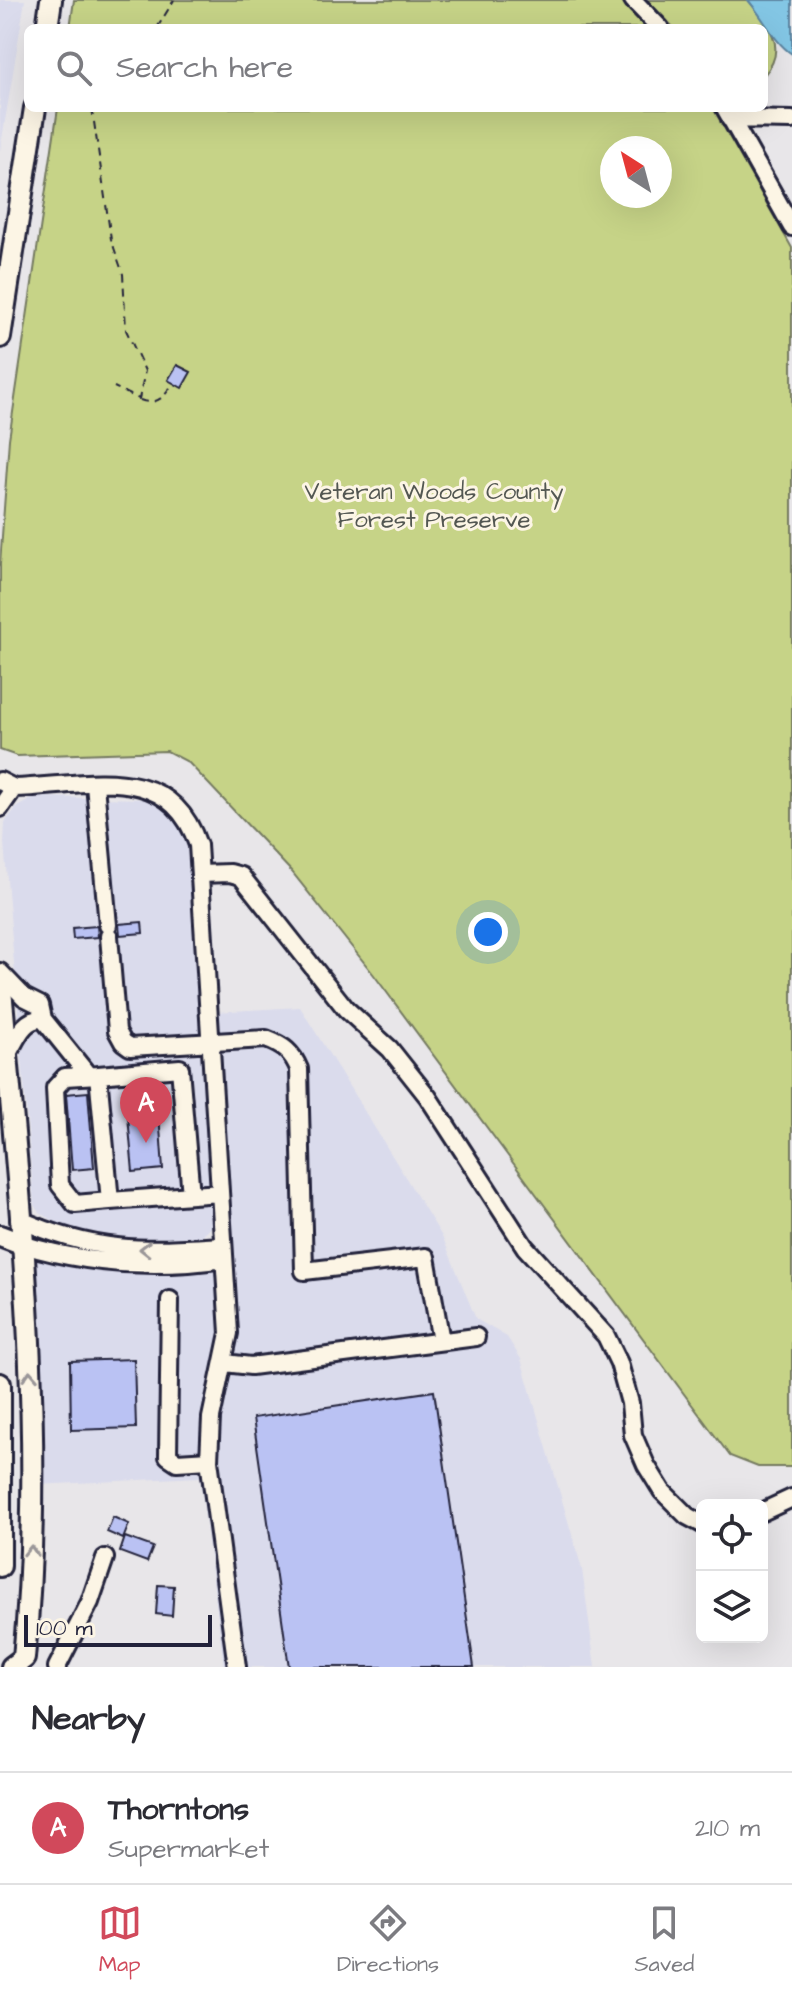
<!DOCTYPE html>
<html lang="en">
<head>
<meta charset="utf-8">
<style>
  body { margin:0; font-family:"Architects Daughter",sans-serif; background:#f7f7f7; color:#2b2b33 }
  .controls { position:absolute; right:24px; bottom:24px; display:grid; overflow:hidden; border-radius:12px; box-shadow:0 8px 32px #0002 }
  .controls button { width:72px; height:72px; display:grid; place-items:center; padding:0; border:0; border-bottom:2px solid #e1e1e2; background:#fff; color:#2b2b33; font:40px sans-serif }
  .compass { position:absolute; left:600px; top:136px; width:72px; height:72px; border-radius:50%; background:#fff; box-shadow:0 8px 32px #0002; rotate:324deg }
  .scale { position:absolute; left:24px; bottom:20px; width:188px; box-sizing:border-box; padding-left:8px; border:4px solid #22223b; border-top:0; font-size:22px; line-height:28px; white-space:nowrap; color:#22223b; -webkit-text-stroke:6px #fcf5e5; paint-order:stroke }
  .you { position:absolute; left:488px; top:932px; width:28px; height:28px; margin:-20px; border:6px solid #fff; border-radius:50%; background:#1a73e8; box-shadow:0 0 0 12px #1a73e833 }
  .badge { display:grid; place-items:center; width:52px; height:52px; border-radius:50%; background:#d1495b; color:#fff; font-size:26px; font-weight:700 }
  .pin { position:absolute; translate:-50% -66px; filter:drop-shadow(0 2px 4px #0008) }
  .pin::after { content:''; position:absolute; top:42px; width:28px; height:24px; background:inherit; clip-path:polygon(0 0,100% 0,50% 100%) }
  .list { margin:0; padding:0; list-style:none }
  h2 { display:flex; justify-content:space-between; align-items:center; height:104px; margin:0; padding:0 32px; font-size:34px }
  h2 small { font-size:26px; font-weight:400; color:#7c7c81 }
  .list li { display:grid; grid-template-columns:52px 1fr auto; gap:24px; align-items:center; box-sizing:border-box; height:112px; padding:0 32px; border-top:2px solid #e1e1e2 }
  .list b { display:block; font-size:30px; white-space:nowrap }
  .list p { margin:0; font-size:26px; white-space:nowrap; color:#7c7c81 }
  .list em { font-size:26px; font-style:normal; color:#7c7c81 }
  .icon { flex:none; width:44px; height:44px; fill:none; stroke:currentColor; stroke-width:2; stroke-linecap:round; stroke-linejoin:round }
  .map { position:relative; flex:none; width:792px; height:1667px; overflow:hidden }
  .search { position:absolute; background:#fff; box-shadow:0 8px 32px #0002; left:24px; right:24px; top:24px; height:88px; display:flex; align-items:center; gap:20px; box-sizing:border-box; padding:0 28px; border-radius:12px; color:#7c7c81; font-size:30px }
  .sheet { height:216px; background:#fff }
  nav { display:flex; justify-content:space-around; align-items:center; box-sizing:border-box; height:112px; border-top:2px solid #e1e1e2; background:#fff; font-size:22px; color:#7c7c81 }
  nav a { display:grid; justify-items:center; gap:4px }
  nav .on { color:#d1495b }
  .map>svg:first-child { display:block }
  .built { fill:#dadbec }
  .green { fill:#c6d387; stroke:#747a61; stroke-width:2; fill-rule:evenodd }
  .water { fill:#83c6e4; stroke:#5c84a0; stroke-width:2 }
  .building { fill:#bac2f3; stroke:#22223b; stroke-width:2 }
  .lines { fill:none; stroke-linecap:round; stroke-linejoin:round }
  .minor-casing { stroke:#22223b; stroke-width:22 }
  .major-casing { stroke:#22223b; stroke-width:26 }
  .path { stroke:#22223b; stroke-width:2; stroke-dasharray:8 6; stroke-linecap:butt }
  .minor { stroke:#fcf5e5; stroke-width:16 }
  .major { stroke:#fcf5e5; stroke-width:20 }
  .oneway { stroke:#9a9698 }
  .labels { text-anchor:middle; stroke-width:6; stroke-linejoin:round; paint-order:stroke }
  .park-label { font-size:24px; fill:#535752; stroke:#fcf5e5 }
</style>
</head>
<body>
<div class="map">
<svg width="792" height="1667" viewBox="0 0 792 1667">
  <rect width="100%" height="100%" fill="#e8e6e9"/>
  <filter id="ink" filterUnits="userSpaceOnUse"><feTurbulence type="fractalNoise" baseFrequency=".0125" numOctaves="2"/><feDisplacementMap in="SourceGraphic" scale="16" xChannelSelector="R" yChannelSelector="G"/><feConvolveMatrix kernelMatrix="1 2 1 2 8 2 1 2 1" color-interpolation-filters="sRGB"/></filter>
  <g filter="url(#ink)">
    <path class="built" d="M0,0H25L0,151Z
      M35,797L148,799L168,811L181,824L187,845L199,1013L300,1007L443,1238L476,1319L507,1337L521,1359L582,1569L595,1667H224L200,1477L35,1485L26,1249L219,1262L213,1226L197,1240L106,1237L59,1224L40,1213L34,1203L4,843L5,822L17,807Z"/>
    <path class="green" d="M74,0H621L649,28H70Z
      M647,0H748C768,23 789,48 764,75V28H674Z
      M58,108H713L792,248V1467H758L730,1456L374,975L292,872L188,762L167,751L17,756L0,750V564L9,439ZM612,148H660V196H612Z"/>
    <path class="water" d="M748,0H792V54C773,41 764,18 748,0Z"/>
    <path class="building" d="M177,365L191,372L182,388L168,380Z
      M142,922L143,933L120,935L119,924Z
      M97,926L98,937L73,939L72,928Z
      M88,1092L94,1168L72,1170L66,1094Z
      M159,1114L163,1169L133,1172L128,1116Z
      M134,1359L136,1428L71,1430L70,1361Z
      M434,1391L474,1667H289L253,1418Z
      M113,1517L129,1524L123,1539L107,1532Z
      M125,1537L153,1547L147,1562L120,1552Z
      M158,1585L174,1586L172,1616L156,1614Z"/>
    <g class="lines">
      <g class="minor-casing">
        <path id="minor" d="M633,0L660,28
          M725,108L792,227
          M730,119L792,120
          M0,781L14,788C87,786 169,759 198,845L229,1333L211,1418L209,1460L237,1667
          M95,785L108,925
          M0,808L14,788
          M200,874L230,873L241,876L346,1009L390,1049L428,1097L525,1247L606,1336L619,1363L630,1403L633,1435L646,1465L662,1491L687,1516L702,1524
          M109,936L117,1031L123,1042L130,1047L266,1039C284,1046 292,1052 299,1069L304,1271L426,1257L441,1341
          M0,972L24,997L40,1005L43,1019L88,1075
          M7,1055C16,1041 23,1017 43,1019
          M98,1075L65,1077L55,1088L60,1185L75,1204L110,1201
          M191,1195L180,1068L98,1075L110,1201L220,1193
          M19,1219C94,1253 143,1251 223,1246
          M21,1244C89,1265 155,1269 224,1259
          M170,1300L168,1456L177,1462L209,1460
          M225,1363L251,1366L476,1337
          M762,1512L792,1498
          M57,1667L90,1602L105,1558"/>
      </g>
      <g class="major-casing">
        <path id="major" d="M47,28L51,0
          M0,337L35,108
          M0,978C20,1203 46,1432 24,1658L12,1667
          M0,1236L21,1244
          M0,1384V1566"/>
      </g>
      <path class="path" d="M157,28L174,0
        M92,108L111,239L123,274L126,330L145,371L139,399L114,387
        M140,400C156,406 166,397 173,382"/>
      <use href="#minor" class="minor"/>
      <use href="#major" class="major"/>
    </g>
    <defs><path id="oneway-chevron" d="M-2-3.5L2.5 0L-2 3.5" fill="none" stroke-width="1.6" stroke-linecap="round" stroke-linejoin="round" transform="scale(2)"/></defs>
    <g class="oneway">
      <use href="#oneway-chevron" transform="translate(145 1249) rotate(-179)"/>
      <use href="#oneway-chevron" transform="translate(30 1376) rotate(-93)"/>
      <use href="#oneway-chevron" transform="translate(31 1551) rotate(-88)"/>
    </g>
  </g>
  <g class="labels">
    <g class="park-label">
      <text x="434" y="499">Veteran Woods County<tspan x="434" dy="28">Forest Preserve</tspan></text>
    </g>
  </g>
</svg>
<div class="controls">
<button><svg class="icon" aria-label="locate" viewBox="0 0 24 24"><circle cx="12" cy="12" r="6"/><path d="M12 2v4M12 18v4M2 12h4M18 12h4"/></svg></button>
<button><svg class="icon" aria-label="layers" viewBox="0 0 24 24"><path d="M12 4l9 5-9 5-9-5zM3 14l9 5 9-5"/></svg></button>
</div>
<svg class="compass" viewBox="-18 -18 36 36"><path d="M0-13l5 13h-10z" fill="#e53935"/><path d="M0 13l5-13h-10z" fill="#7c7c81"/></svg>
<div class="scale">100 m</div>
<div class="you"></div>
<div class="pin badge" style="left:146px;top:1143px">A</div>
<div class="search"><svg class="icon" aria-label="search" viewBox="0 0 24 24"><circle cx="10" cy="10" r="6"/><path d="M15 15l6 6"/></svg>Search here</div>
</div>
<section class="sheet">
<h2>Nearby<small></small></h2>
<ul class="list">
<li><span class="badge">A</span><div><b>Thorntons</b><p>Supermarket</p></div><em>210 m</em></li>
</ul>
</section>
<nav>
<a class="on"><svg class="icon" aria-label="map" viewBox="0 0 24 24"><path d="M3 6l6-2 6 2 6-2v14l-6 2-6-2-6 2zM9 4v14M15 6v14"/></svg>Map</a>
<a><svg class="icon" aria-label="directions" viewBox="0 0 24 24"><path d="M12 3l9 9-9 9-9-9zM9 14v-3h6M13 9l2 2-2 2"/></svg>Directions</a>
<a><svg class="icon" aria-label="saved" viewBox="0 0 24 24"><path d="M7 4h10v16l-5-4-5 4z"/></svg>Saved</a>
</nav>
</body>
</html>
